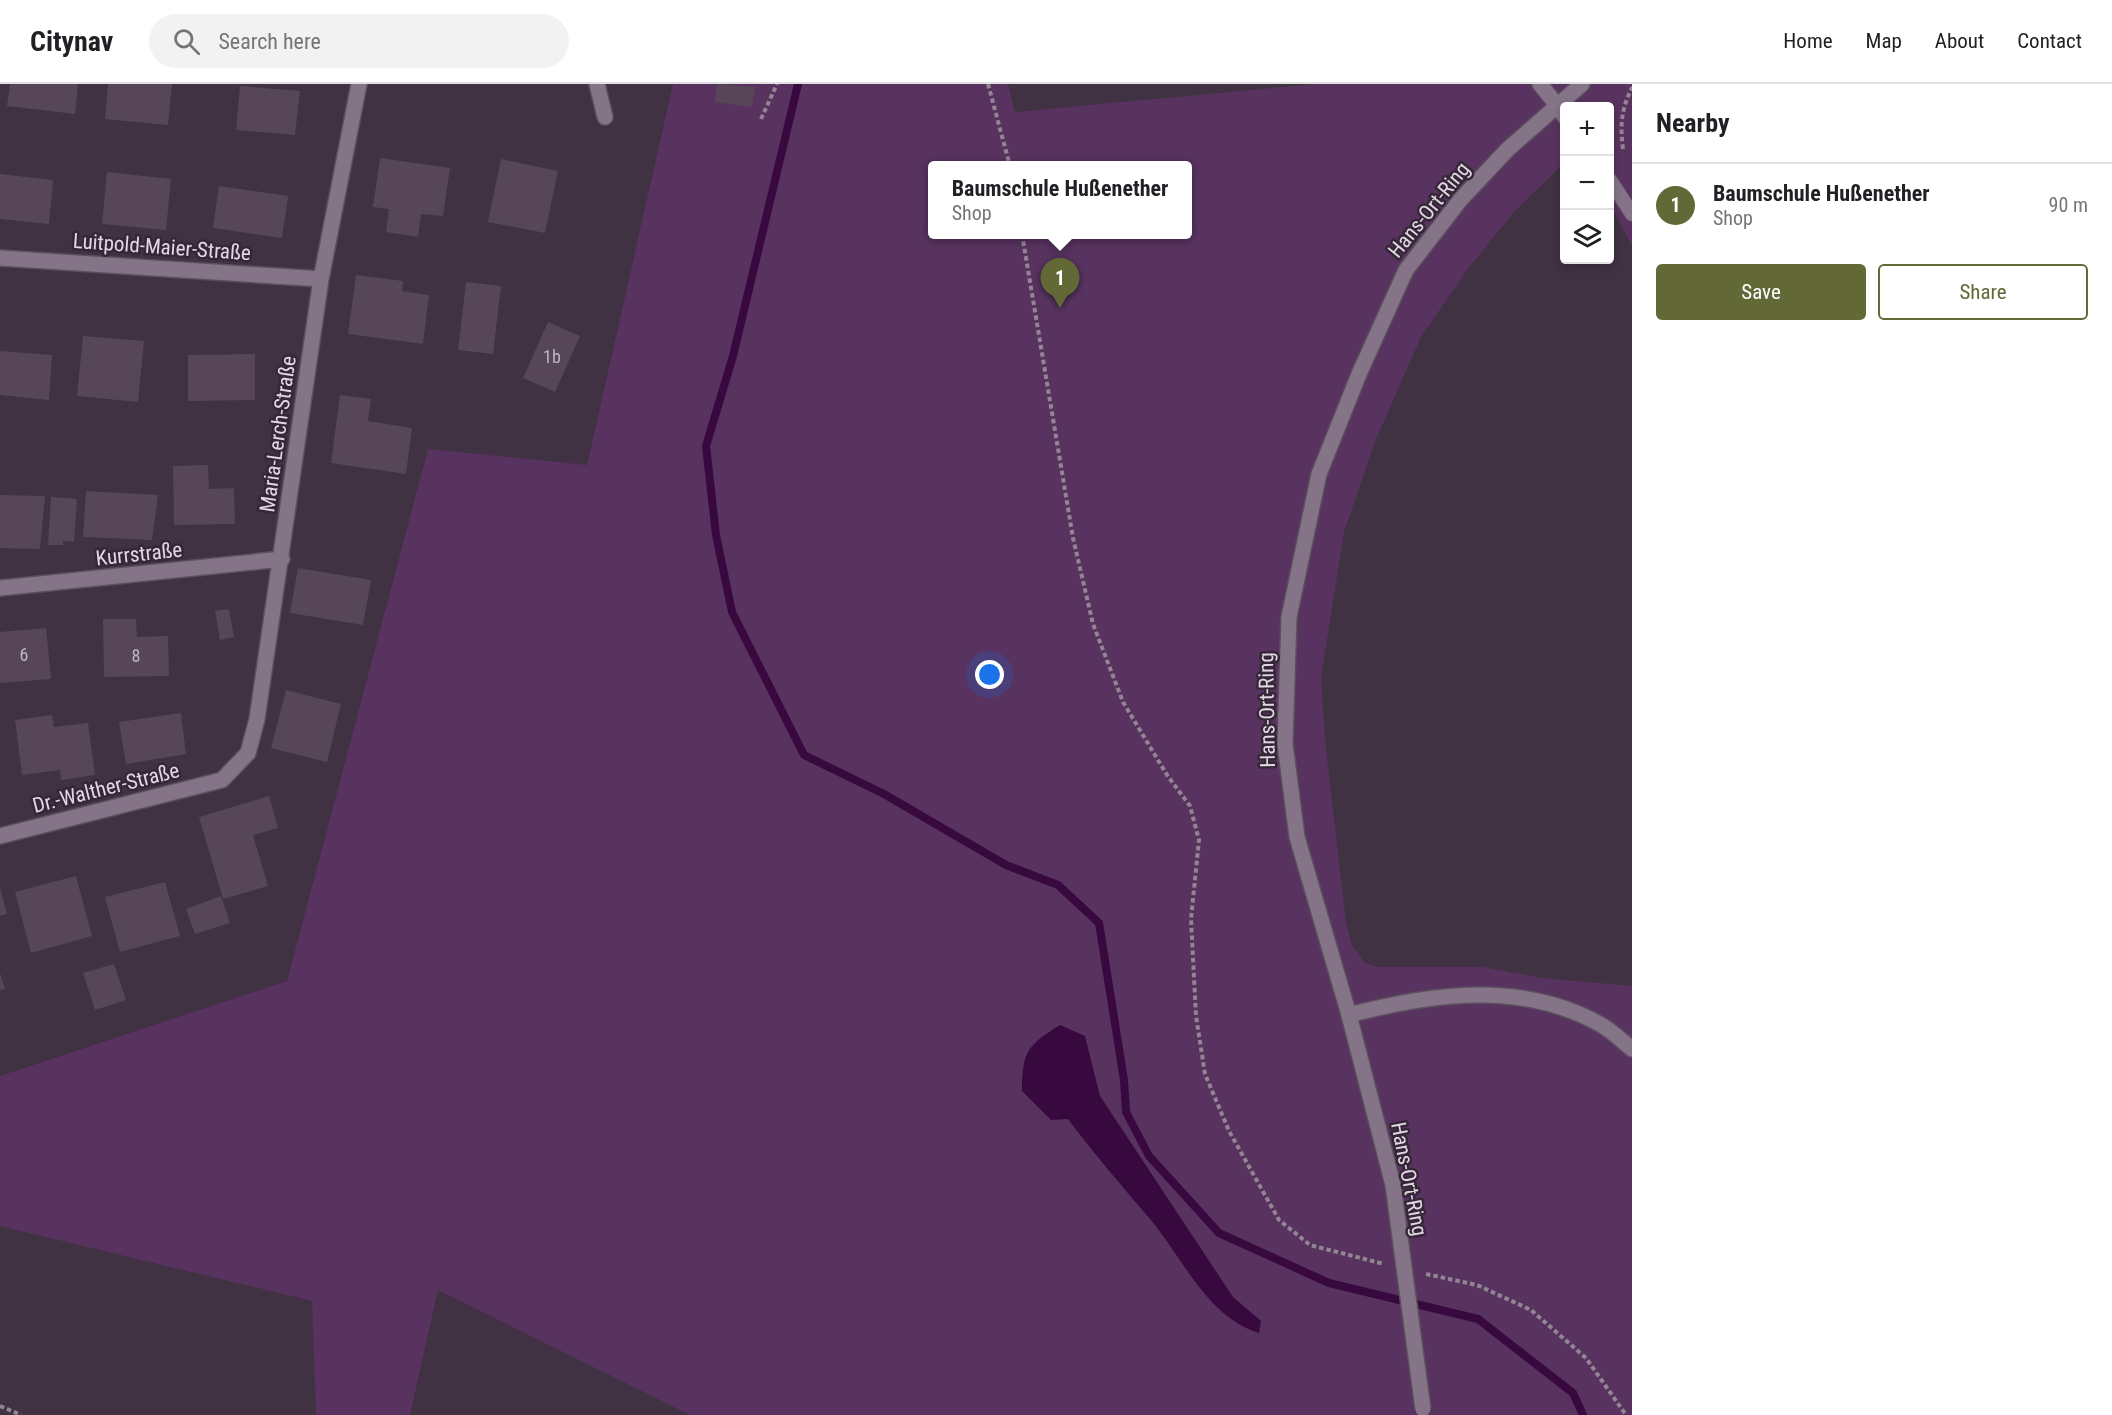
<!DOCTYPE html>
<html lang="en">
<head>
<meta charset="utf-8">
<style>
  body { margin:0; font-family:"Roboto Condensed",sans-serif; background:#f2f2f2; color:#202124 }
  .controls { position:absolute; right:18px; top:18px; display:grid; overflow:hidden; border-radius:6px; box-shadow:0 3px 9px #0003 }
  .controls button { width:54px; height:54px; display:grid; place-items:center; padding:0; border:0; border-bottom:2px solid #e0e0e0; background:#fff; color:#202124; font:30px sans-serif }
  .you { position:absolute; left:990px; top:591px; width:21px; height:21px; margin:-15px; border:4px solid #fff; border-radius:50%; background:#1a73e8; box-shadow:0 0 0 9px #1a73e833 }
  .badge { display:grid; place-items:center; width:39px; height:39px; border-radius:50%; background:#626936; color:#fff; font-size:20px; font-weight:700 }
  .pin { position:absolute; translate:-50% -50px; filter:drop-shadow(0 2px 3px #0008) }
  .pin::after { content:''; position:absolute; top:32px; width:21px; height:18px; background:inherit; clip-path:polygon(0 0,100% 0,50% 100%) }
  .popup { position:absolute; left:928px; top:77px; width:264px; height:78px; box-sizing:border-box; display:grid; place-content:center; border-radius:6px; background:#fff; filter:drop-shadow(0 2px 4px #0005); font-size:20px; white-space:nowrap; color:#757577 }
  .popup b { font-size:22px; color:#202124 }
  .popup::after { content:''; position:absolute; left:50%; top:100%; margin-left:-12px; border:12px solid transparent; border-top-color:#fff }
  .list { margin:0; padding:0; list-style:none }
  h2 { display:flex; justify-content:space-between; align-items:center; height:78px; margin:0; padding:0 24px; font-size:26px }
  h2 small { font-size:20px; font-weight:400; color:#757577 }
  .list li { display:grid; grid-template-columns:39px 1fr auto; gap:18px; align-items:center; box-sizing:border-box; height:84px; padding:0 24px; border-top:2px solid #e0e0e0 }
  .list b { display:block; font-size:22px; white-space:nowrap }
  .list p { margin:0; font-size:20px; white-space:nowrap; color:#757577 }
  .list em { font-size:20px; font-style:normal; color:#757577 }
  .actions { display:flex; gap:12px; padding:18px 24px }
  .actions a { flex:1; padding:14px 0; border:2px solid #626936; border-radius:6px; text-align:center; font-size:21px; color:#626936 }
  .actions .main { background:#626936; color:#fff }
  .icon { flex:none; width:33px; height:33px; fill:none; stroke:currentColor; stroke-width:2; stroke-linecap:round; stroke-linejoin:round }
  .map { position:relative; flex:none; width:1632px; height:1331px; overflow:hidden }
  header { display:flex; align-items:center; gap:36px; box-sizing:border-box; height:84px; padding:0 30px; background:#fff; border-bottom:2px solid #e0e0e0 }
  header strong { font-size:28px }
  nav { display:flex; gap:33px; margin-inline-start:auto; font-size:21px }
  .search { width:420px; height:54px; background:#f2f2f2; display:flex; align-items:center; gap:15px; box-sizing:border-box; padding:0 21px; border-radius:33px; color:#757577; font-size:22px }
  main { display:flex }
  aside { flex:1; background:#fff }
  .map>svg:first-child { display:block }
  .green { fill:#58335f; fill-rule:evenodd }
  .water { fill:#37093e }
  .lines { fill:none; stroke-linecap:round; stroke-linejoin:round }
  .stream { stroke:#37093e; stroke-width:8 }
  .building { fill:#564658 }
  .service-casing { stroke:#5b4e5d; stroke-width:16 }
  .minor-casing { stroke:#5b4e5d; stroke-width:18 }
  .tertiary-casing { stroke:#5b4e5d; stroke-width:18 }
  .secondary-casing { stroke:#5b4e5d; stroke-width:18 }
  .path { stroke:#928694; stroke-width:4; stroke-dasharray:4.5 3; stroke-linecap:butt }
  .service { stroke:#857488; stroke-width:14 }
  .minor { stroke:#857488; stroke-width:15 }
  .tertiary { stroke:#857488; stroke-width:15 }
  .secondary { stroke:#857488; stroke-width:15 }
  .secondary-bridge-casing { stroke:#5b4e5d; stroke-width:18; stroke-linecap:butt }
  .secondary-bridge { stroke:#857488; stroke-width:15 }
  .labels { text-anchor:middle; stroke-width:5; stroke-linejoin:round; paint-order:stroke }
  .number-label { font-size:18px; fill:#bfb4c0 }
  .street-label { font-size:21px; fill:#e2d8e3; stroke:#362738 }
</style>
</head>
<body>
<header>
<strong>Citynav</strong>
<div class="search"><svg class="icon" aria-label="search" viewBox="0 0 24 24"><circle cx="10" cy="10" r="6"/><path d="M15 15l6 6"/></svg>Search here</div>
<nav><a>Home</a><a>Map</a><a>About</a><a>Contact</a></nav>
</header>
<main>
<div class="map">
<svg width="1632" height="1331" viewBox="0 0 1632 1331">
  <rect width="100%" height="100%" fill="#403143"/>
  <path class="green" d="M673,0H1008L1015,28L1315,0H1632V162L1610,121V22H1564V79L1515,127L1470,182L1421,253L1376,355L1344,448L1321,594L1326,665L1346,838L1352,861L1365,879L1378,883H1483L1542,894L1632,902V1331H690L438,1206L410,1331H316L312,1217L0,1142V992L287,897L428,365L587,381ZM932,82H1188V150H932Z"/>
  <path class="water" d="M1060,941L1085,952L1100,1012L1233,1213L1261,1237L1259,1249C1207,1233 1183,1174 1150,1135C1122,1102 1094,1070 1068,1035L1051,1036L1022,1007C1022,967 1028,961 1060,941Z"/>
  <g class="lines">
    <path class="stream" d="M798,0L733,272L706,362L716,451L732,528L804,671L884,710L1006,781L1058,801L1099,839L1124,996L1126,1028L1149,1072L1219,1149L1329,1199L1478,1235L1573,1309L1583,1331"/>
  </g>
  <path class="building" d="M10,0H78L75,30L7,22Z
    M108,0H172L168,41L105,35Z
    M717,0L755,3L752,23L715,18Z
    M240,2L300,7L295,51L236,46Z
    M380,74L450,84L443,132L421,130L418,153L386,148L389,125L373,123Z
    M501,75L558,87L545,149L488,138Z
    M107,88L171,95L166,146L102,140Z
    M0,90L53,96L49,140L0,135Z
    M219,102L288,112L282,154L213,144Z
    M356,191L403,197L402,207L429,211L423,260L348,250Z
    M466,198L501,202L493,270L458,266Z
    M548,238L580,252L555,308L523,294Z
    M83,252L144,257L138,318L77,312Z
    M0,267L52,271L49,316L0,311Z
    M255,270V316L188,317V271Z
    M340,311L371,315L368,337L412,344L406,390L331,379Z
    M208,381L209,405L234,404L235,440L174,441L173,382Z
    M86,407L158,411L152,456L83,453Z
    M0,411L45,412L40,465L0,464Z
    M51,413L77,415L74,458L63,457V461H48Z
    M298,484L371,496L363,541L290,529Z
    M229,525L234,553L220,556L215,527Z
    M103,535H136L137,553L168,552L169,592L104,593Z
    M46,544L51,595L0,599V548Z
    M286,606L341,620L327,678L271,664Z
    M181,629L186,670L126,680L119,638Z
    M52,631L54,643L88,639L95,691L61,696L60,686L22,691L15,636Z
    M269,712L278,744L253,751L268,802L223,815L199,733Z
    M76,792L92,852L31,869L15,808Z
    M165,798L180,852L120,868L105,813Z
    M0,804L7,830L0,832Z
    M221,812L230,839L195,850L186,825Z
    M114,880L126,916L95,926L83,889Z
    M0,889L5,905L0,906Z"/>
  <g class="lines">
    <g class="service-casing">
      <path id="service" d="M1556,20L1564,33
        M1610,96L1632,130"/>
    </g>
    <g class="minor-casing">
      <path id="minor" d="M597,0L605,33
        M0,174L321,195
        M0,504L282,475
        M0,752L222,696L248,669L257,635L321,195L359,0"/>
    </g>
    <g class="tertiary-casing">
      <path id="tertiary" d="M1540,0L1556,20"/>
    </g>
    <g class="secondary-casing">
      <path id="secondary" d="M1349,931C1433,909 1524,896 1603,942C1613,948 1623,958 1632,965
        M1393,1101L1349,931L1297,753L1285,660L1289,533L1319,390L1359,290L1406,186L1461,115L1508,65L1582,0"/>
    </g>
    <path class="path" d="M988,0L1010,82
      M761,35L777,0
      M1623,65C1620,42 1621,25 1632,4L1629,0
      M1022,150L1073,454L1093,540L1123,618L1167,691L1190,722L1199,756L1191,835L1196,932L1205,990L1229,1047L1279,1136L1310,1161L1384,1180
      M1426,1190L1477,1201L1531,1226L1586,1274L1626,1331
      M0,1322L21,1331"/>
    <use href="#service" class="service"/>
    <use href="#minor" class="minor"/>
    <use href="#tertiary" class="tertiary"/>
    <use href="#secondary" class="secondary"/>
    <g class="secondary-bridge-casing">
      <path id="secondary-bridge" d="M1393,1101L1423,1325"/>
    </g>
    <use href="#secondary-bridge" class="secondary-bridge"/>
  </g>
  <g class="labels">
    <g class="number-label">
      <text x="552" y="279">1b</text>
      <text x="24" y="577">6</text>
      <text x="136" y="578">8</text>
    </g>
    <g class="street-label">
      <text transform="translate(1429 126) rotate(-51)" y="7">Hans-Ort-Ring</text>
      <text transform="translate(162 163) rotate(4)" y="7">Luitpold-Maier-Straße</text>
      <text transform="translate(278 350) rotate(-82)" y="7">Maria-Lerch-Straße</text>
      <text transform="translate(139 470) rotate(-6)" y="7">Kurrstraße</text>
      <text transform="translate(1267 626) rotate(-91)" y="7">Hans-Ort-Ring</text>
      <text transform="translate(106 704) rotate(-14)" y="7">Dr.-Walther-Straße</text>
      <text transform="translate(1409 1095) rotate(79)" y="7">Hans-Ort-Ring</text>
    </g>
  </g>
</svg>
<div class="controls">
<button>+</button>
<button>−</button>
<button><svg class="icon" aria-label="layers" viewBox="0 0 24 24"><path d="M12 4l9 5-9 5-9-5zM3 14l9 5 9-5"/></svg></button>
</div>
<div class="you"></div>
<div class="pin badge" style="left:1060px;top:224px">1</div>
<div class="popup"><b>Baumschule Hußenether</b>Shop</div>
</div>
<aside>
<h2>Nearby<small></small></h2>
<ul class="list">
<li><span class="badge">1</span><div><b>Baumschule Hußenether</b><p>Shop</p></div><em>90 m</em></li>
</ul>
<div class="actions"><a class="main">Save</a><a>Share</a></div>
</aside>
</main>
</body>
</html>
